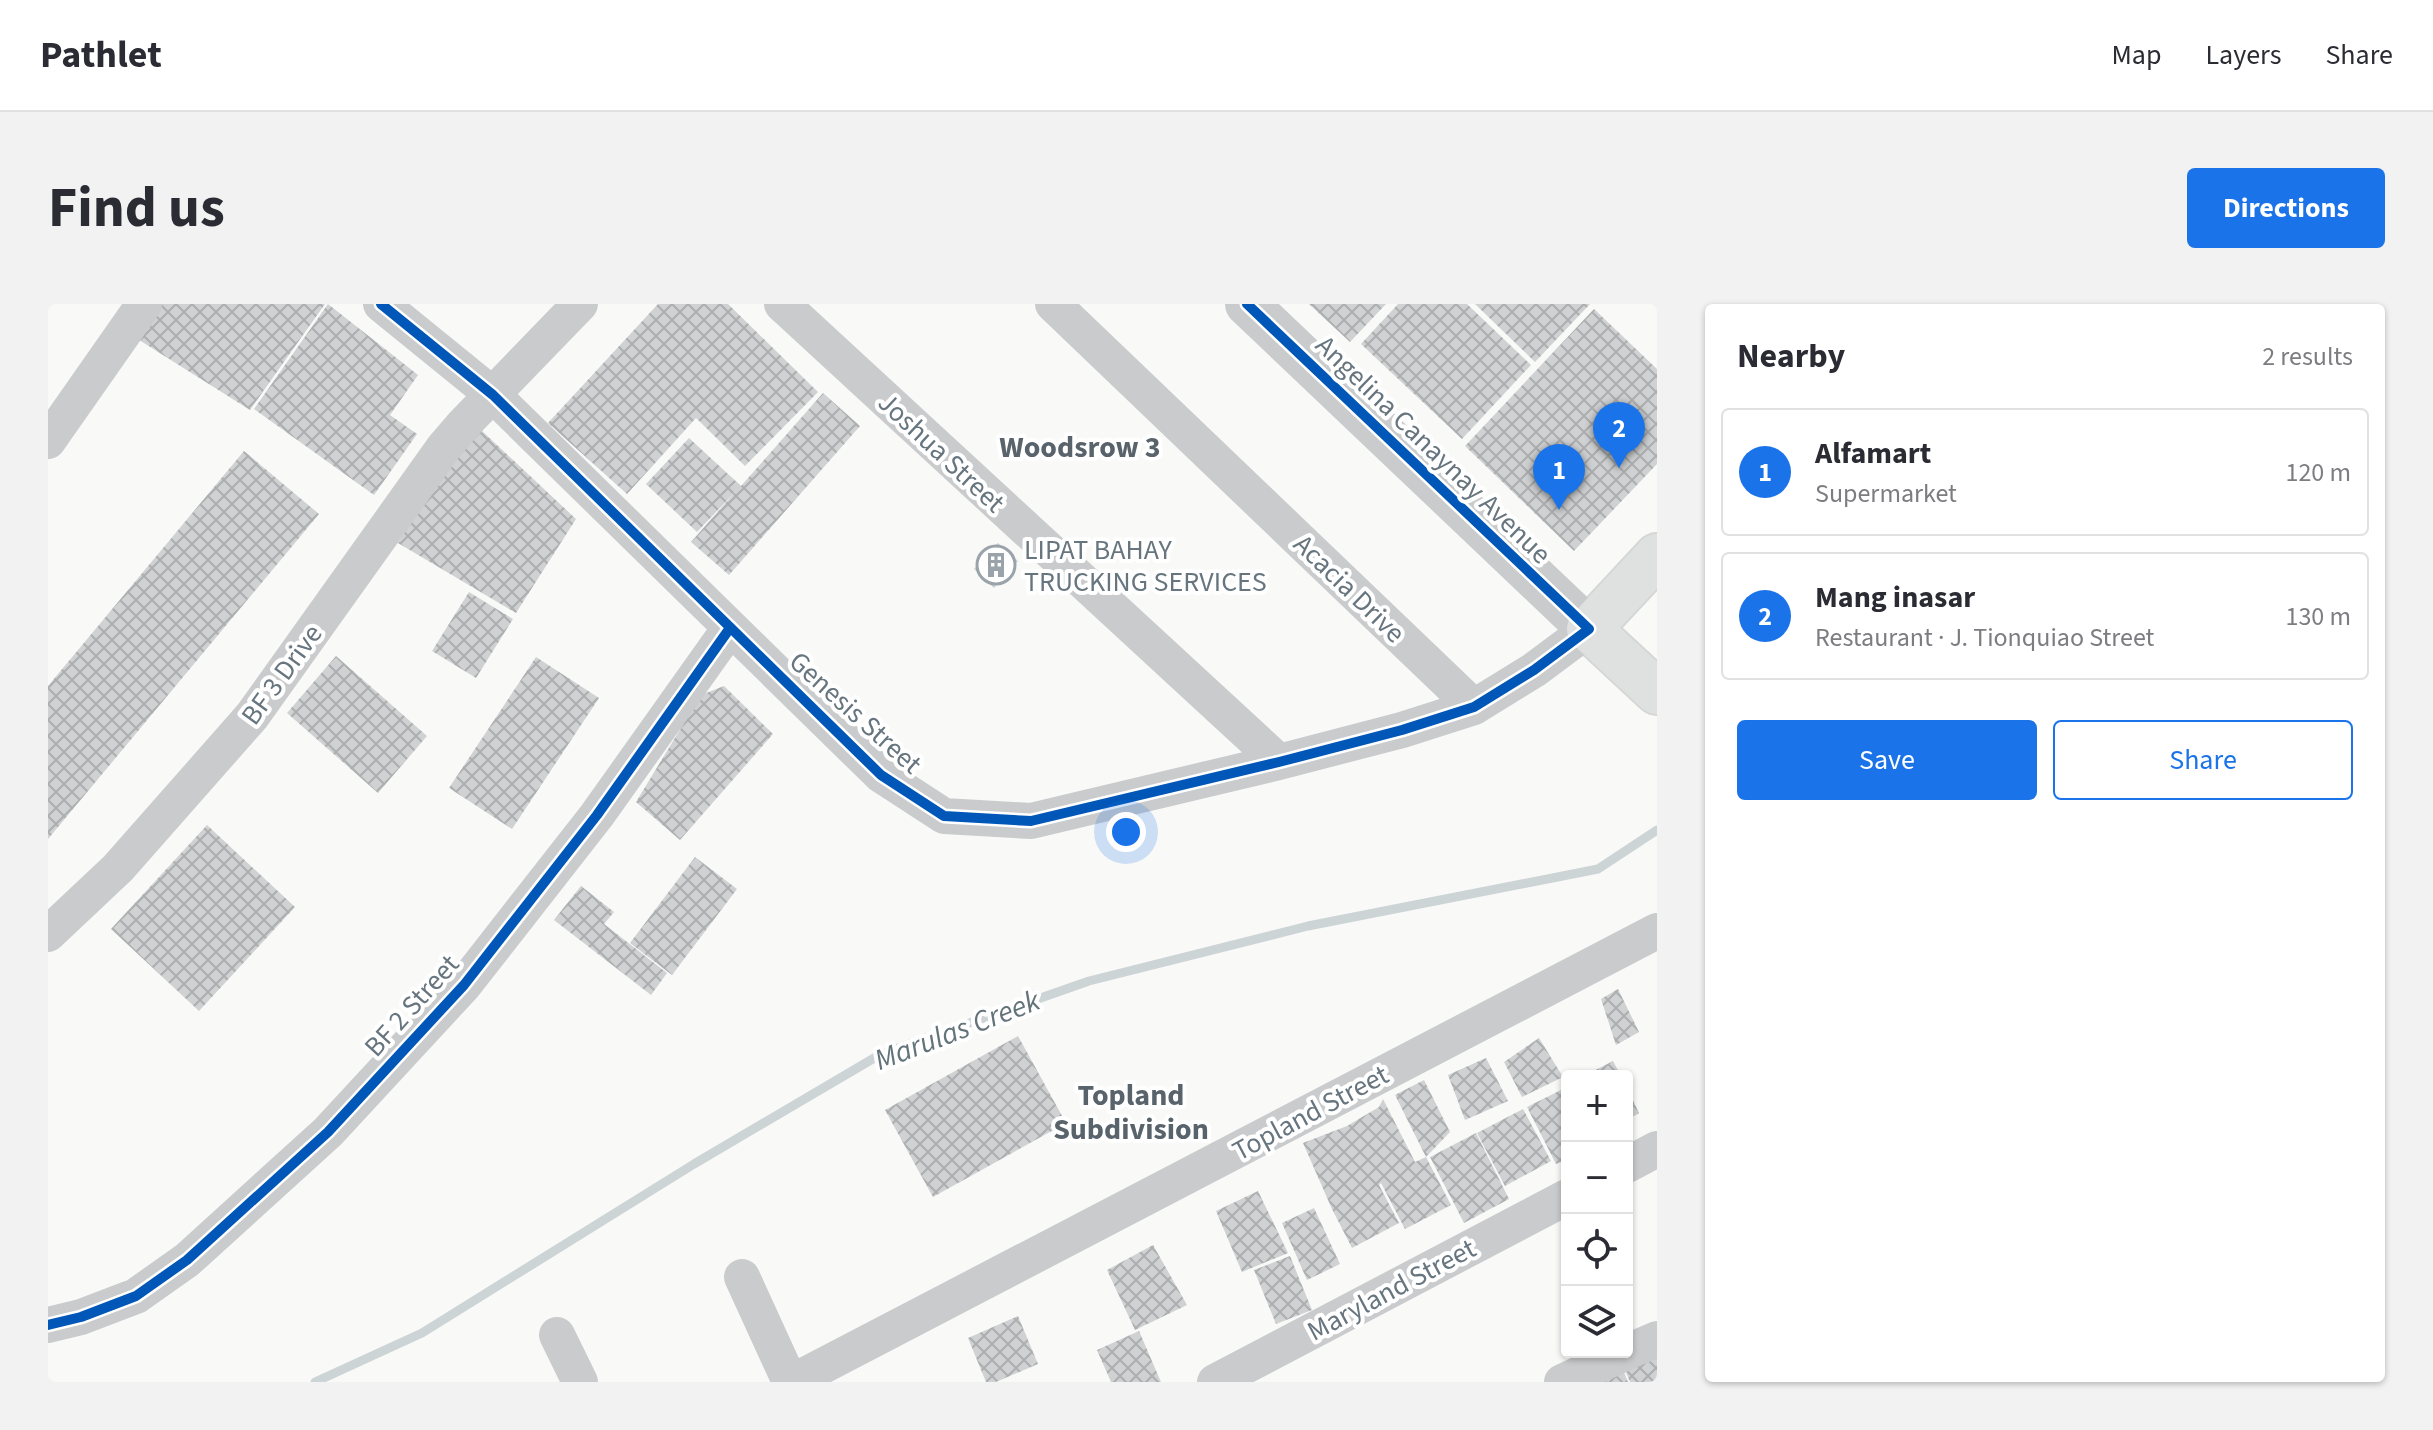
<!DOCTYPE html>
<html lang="en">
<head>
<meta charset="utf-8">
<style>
  body { margin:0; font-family:"Source Sans 3",sans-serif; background:#f2f2f3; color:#2b2b33 }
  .controls { position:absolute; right:24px; bottom:24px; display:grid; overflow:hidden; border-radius:8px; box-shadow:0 2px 6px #0004 }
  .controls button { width:72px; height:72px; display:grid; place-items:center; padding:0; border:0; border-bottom:2px solid #e1e1e2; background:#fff; color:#2b2b33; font:40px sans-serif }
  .you { position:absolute; left:1078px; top:528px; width:28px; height:28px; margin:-20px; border:6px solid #fff; border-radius:50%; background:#1a73e8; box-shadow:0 0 0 12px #1a73e833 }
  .badge { display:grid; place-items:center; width:52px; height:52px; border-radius:50%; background:#1a73e8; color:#fff; font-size:26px; font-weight:700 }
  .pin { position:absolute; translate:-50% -66px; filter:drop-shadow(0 2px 4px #0008) }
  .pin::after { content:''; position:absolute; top:42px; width:28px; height:24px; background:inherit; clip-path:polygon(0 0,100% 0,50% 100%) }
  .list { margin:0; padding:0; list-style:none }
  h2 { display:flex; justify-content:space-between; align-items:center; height:104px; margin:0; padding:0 32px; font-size:34px }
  h2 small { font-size:26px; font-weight:400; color:#7c7c81 }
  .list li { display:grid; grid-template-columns:52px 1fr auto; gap:24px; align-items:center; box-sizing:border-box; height:128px; margin:0 16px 16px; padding:0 16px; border:2px solid #e1e1e2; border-radius:8px }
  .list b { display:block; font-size:30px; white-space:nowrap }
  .list p { margin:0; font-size:26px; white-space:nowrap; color:#7c7c81 }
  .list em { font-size:26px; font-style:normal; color:#7c7c81 }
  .actions { display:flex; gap:16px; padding:24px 32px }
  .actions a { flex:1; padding:18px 0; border:2px solid #1a73e8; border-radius:8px; text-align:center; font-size:28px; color:#1a73e8 }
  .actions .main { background:#1a73e8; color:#fff }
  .icon { flex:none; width:44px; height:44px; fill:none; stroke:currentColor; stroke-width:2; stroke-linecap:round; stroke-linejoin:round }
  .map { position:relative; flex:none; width:1609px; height:1078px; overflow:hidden; border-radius:8px }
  header { display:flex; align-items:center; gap:48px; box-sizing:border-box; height:112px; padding:0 40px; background:#fff; border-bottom:2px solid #e1e1e2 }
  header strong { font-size:38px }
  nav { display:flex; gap:44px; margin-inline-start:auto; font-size:28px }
  .intro { display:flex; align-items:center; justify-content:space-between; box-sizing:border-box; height:192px; padding:0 48px }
  h1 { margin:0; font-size:56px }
  .button { padding:20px 36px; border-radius:8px; background:#1a73e8; color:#fff; font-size:28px; font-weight:700 }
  main { display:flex; gap:48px; padding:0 48px }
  aside { flex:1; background:#fff; border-radius:8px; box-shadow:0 2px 6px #0004 }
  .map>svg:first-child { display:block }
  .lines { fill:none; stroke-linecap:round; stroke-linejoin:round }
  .stream { stroke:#cdd4d6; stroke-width:9 }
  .building { fill:url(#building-cross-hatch) }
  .secondary-casing { stroke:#d5d6d6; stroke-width:48 }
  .minor { stroke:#cacbcc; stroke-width:36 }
  .tertiary { stroke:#cacbcc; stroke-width:44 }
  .secondary { stroke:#dfe0e0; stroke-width:44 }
  .cycleway-casing { stroke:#fff; stroke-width:15 }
  .cycleway { stroke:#0057b8; stroke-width:10 }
  .labels { text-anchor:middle; stroke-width:8; stroke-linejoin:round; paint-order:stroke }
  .street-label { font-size:28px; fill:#67757f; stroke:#fff }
  .poi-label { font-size:28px; fill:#67757f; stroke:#fff; text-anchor:start }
  .neighbourhood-label { font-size:30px; font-weight:bold; fill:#59636b; stroke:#fff }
  .water-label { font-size:30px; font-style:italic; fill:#627379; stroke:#fff }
</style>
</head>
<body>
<header>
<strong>Pathlet</strong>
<nav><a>Map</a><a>Layers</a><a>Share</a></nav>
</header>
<div class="intro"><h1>Find us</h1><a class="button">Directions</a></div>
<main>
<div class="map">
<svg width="1609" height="1078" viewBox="0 0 1609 1078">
  <defs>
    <pattern id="building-cross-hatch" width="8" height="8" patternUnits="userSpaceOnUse" patternTransform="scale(2)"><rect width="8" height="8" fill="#cfd1d2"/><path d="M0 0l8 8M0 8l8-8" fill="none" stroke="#acaeb0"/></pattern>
  </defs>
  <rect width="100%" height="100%" fill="#f9f9f8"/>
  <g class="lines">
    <path class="stream" d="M267,1078L374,1029L646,860L833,750L1041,677L1260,622L1550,565L1609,526"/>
  </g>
  <path class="building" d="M109,0H277L202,106L88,34Z
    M280,0L370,71L342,111L369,130L326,191L206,105Z
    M610,0H680L770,88L697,162L648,114L579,190L500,119Z
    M1261,0H1338L1302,38Z
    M1350,0H1419L1483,61L1414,135L1313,40Z
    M1427,0H1542L1487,58Z
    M1546,5L1609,65V160L1526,247L1417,142Z
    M775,89L812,122L681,271L643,238L689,186L649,228L598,180L641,134L693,182Z
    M432,125L528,215L468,309L350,239L414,135Z
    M196,147L271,210L0,535V382Z
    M950,239L970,257L946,284L926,265Z
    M421,288L465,315L428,374L384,347Z
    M288,352L379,432L330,489L239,409Z
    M488,353L551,394L464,525L401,484Z
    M676,382L725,430L632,536L588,498L653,391Z
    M159,521L247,603L151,707L63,625Z
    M647,553L689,585L624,671L582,639Z
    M533,582L566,608L556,620L619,669L603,691L506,616Z
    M1570,685L1591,728L1568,741L1553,695Z
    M970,732L1018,819L885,893L837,806Z
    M1491,734L1515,773L1474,793L1456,758Z
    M1438,754L1460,797L1417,816L1400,771Z
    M1565,757L1573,772H1536Z
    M1376,776L1402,828L1378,853L1347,791Z
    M1519,783V855L1508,860L1479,803Z
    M1579,784L1591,809L1579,816Z
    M1335,795L1367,858L1378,853L1403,901L1357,925L1333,879L1331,881L1351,919L1304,944L1284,905L1255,839L1299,822L1331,803Z
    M1475,805L1503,857L1457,882L1429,829Z
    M1428,829L1461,895L1416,919L1382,853Z
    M1210,887L1240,949L1194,968L1168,907Z
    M1266,904L1292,960L1259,976L1234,919Z
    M1105,941L1139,1001L1087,1026L1059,966Z
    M1242,952L1264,1006L1228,1020L1206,966Z
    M970,1012L990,1060L948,1078H938L920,1034Z
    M1091,1027L1113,1078H1063L1049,1046Z
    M1609,1053V1078H1582L1577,1066Z
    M1576,1068L1580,1078H1549Z"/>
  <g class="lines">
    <g class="secondary-casing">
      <path id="secondary" d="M1609,252L1541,325L1609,388"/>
    </g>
    <path class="minor" d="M333,0L445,91L833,471L896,512L983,517L1231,458L1354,426L1426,403L1486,366L1541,325
      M734,0L1231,458
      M1005,0L1426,403
      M0,137L96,0
      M0,630L70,564L204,412L396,143L415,121L532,0
      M1579,861L1609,845
      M694,973L742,1078
      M0,1021L33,1013L88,992L139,956L280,828L416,681L549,511L682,324
      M509,1031L532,1078
      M1579,1048L1609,1035
      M744,1078L1609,627
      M1167,1078L1519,893
      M1514,1078L1579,1048"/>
    <path class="tertiary" d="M1199,0L1541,325"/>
    <use href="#secondary" class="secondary"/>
    <g class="cycleway-casing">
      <path id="cycleway" d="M333,0L445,91L833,471L896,512L983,517L1231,458L1354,426L1426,403L1486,366L1541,325L1199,0
        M0,1021L33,1013L88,992L139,956L280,828L416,681L549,511L682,324"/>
    </g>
    <use href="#cycleway" class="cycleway"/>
  </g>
  <defs>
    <g id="building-ring" transform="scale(2)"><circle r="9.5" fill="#fff" stroke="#9aa3a9" stroke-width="1.5"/><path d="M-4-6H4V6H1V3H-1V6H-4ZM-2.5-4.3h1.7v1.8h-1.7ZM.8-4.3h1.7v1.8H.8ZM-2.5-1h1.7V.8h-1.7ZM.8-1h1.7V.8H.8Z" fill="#9aa3a9"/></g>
  </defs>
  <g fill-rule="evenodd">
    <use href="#building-ring" x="948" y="261"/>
  </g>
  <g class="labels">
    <g class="street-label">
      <text transform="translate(1386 145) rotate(44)" y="10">Angelina Canaynay Avenue</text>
      <text transform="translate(894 148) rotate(43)" y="10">Joshua Street</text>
      <text transform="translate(1302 284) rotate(44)" y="10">Acacia Drive</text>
      <text transform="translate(233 370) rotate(-54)" y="10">BF 3 Drive</text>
      <text transform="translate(808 408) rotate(42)" y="10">Genesis Street</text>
      <text transform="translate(363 701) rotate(-48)" y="10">BF 2 Street</text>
      <text transform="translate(1262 808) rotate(-28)" y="10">Topland Street</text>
      <text transform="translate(1343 985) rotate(-28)" y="10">Maryland Street</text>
    </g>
    <g class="poi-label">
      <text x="976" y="255">LIPAT BAHAY<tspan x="976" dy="32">TRUCKING SERVICES</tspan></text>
    </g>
    <g class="neighbourhood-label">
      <text x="1032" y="153">Woodsrow 3</text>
      <text x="1083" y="801">Topland<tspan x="1083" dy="34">Subdivision</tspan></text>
    </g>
    <g class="water-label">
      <text transform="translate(909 726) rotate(-21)" y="10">Marulas Creek</text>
    </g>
  </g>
</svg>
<div class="controls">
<button>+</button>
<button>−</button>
<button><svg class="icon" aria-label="locate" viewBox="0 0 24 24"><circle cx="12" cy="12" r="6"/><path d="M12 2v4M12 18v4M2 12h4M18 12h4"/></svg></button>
<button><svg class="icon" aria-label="layers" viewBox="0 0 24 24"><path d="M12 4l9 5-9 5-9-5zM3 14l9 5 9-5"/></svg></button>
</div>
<div class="you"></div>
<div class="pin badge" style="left:1511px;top:206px">1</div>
<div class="pin badge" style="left:1571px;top:164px">2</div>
</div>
<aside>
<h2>Nearby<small>2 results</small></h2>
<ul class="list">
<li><span class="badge">1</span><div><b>Alfamart</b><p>Supermarket</p></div><em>120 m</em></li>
<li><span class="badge">2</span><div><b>Mang inasar</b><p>Restaurant · J. Tionquiao Street</p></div><em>130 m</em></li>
</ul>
<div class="actions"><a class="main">Save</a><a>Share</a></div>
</aside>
</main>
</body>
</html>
